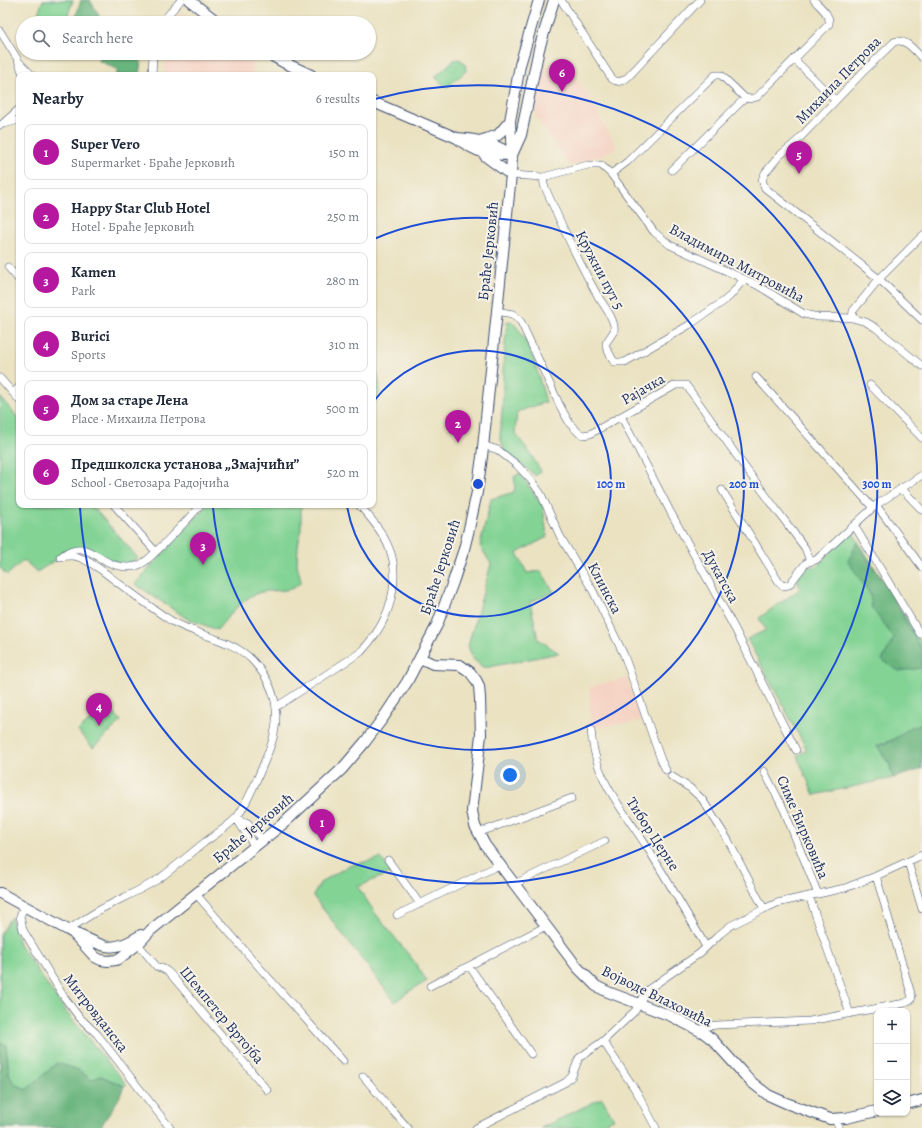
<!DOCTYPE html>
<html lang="en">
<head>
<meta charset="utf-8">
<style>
  body { margin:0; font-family:Alegreya,serif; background:#f2f2f3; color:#1f2937 }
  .controls { position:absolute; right:12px; bottom:12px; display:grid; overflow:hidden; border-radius:8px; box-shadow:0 1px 3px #0004 }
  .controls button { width:36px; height:36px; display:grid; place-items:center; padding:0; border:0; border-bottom:1px solid #e0e1e3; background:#fff; color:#1f2937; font:20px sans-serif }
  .you { position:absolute; left:510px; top:775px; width:14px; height:14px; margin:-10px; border:3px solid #fff; border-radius:50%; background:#1a73e8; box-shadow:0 0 0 6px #1a73e833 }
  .badge { display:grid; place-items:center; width:26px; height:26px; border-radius:50%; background:#b5179e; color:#fff; font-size:13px; font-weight:700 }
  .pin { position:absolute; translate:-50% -33px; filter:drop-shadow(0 1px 2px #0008) }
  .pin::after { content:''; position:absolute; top:21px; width:14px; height:12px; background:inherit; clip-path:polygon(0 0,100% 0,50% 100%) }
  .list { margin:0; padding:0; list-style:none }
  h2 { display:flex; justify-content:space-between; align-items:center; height:52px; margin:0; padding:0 16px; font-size:17px }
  h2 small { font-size:13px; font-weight:400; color:#747a83 }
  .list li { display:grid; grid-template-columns:26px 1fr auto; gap:12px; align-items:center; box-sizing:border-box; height:56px; margin:0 8px 8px; padding:0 8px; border:1px solid #e0e1e3; border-radius:8px }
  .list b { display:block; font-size:15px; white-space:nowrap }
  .list p { margin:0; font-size:13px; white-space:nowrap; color:#747a83 }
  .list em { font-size:13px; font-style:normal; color:#747a83 }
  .icon { flex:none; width:22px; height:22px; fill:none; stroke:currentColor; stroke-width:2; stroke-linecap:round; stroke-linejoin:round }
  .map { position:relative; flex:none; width:922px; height:1128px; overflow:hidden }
  .search { position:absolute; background:#fff; box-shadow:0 1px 3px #0004; left:16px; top:16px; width:360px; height:44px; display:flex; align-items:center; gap:10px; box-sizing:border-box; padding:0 14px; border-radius:22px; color:#747a83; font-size:15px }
  .panel { position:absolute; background:#fff; box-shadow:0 1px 3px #0004; left:16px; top:72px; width:360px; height:436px; border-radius:8px }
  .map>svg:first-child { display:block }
  .built { fill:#f5d2c2 }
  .green { fill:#82d394; stroke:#4e8179 }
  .forest { fill:#69b57e; stroke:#42726e }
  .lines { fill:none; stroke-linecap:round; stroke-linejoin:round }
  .street-casing { stroke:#3a4a6d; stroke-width:8 }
  .secondary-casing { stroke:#3a4a6d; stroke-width:12 }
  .street { stroke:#fff; stroke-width:7 }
  .secondary { stroke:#fff; stroke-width:10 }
  .ring { fill:none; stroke:#1d4ed8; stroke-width:2 }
  .labels { text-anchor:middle; stroke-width:4; stroke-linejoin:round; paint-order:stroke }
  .street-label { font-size:15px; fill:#1b2f5e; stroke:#f7f3e8 }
  .centre { fill:#1d4ed8; stroke:#f7f3e8; stroke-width:2 }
  .ring-label { font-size:12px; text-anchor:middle; font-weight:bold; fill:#1d4ed8; stroke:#f7f3e8; stroke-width:4; stroke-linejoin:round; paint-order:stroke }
</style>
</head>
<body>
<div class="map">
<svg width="922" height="1128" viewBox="0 0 922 1128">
  <rect width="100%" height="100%" fill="#f7f3e8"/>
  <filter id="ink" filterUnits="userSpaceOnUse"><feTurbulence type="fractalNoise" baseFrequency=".025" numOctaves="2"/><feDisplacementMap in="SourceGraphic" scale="8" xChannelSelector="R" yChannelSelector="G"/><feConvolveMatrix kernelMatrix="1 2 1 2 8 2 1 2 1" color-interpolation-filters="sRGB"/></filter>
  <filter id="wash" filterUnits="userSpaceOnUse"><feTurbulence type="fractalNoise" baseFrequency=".012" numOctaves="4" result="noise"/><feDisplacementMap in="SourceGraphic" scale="16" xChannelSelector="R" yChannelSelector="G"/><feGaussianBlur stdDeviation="0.9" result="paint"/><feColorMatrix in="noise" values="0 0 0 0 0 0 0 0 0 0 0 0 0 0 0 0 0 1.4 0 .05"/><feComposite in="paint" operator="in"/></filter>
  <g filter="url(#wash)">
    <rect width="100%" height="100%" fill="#eae2c1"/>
    <path class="built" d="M179,14H186L199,23H167L172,16Z
      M166,53H242L252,63L253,75H165Z
      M564,56L617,147L604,155L570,166L535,115L543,69Z
      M626,678L641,721L590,728V687Z"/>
    <path class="green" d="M43,0H73L65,23H43L36,19Z
      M459,59L465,63L466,71L446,88L435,77L454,60Z
      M511,321C530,337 539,378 546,402L517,412L515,433L530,453L541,471L536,476L505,452L500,437L503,398V366L507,322Z
      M373,362C378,374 385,394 373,404Z
      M0,397L19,419V505H91L138,558C136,559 133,562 131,563C116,568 92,555 80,549L60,557L37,572L24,560L7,575L0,568Z
      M520,473L543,507L547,537L517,553L527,573L541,571L554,592L530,602L538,639L559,653L484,668L473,659L468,646L491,564L480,546L491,499L514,492L515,485L514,477Z
      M207,505H301V528L298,546L297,564L301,581C293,595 271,588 258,593C241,599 228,617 217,630L186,618L135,584Z
      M851,530L920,640L922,645V727L877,746L890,765L893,778L814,795L797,756L807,750L747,639L766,630L759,618L800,589C795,576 799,575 809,566L816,567Z
      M106,705L121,721L93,748L78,731Z
      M381,858L391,872L358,887L375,913L413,960L427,981L408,992L395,1002L313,896L320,883L348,866Z
      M11,917L19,944L66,1012L127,1085L124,1086L101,1076L91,1080L79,1070L26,1090L13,1082L9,1073L6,1045L0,1044V934Z
      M602,1098L614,1119L594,1128H541Z"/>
    <path class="forest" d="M81,0H90L103,23H74Z
      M101,53H142L139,75H116L118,70L98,60Z
      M857,543L890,592L922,651V668L899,671L882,660L894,638L872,608L870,594L848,561Z
      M922,725V769L893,778L890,765L877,746L893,740L911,727Z
      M0,1044L6,1045L9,1073L13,1082L26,1090L57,1063L79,1070L91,1080L101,1076L124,1086L119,1098L100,1128H0Z"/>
  </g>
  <g filter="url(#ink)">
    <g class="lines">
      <g class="street-casing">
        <path id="street" d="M561,0L612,79C618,83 622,82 628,77L700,0
          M161,23L181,0
          M0,31L18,60L23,75
          M922,58C915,51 905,37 894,42L862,73L796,142L779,156L765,173L762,180L765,188L879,279L922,320
          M794,59L835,100
          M19,62L32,75
          M152,75L153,53
          M4,124L19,120
          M1,125L19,109
          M672,170L745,98
          M611,174L627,162L715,75H721L745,98L750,99L757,97L829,24C831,15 820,7 814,0
          M511,175L543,177L588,165H601L611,174L654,232L670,245L757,285L804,314L818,317L852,318L866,322L876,328L922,366
          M543,177L544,185C561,224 578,262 599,298C605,307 616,321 614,331L606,343V347L614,362H625L689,325L724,301L730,296L744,279
          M8,267L19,280
          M496,311L513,314L521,322L560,406L570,424L579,433L583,435L590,434L676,385H686L747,470L805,548L810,561
          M852,318L853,311L879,279L922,236
          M756,377L873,508
          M0,378L19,400
          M870,385L922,438
          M13,393L19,387
          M621,416L671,513L735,629L796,750
          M483,445L498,450L517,465L531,480L541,494L560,536L593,591L624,655L661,760L666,770
          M901,488L922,510
          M722,490L779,582L783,586L789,585L806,563L816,560L876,505L922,475
          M114,505L156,552
          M876,505L922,567
          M854,525L920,634
          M63,555C82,541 91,554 108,562C117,567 132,569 141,564C149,560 157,550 164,544C176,531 189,519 200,505
          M60,557C66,556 72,555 78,557C95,563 107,575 121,585C137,597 153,609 170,620C196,636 232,638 253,661C279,689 282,719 268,753C261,770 247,806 236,818C227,827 215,835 205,842C190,854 175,867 160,878C140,891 117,900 96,912C86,918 77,924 68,930
          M276,707L361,652C370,642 380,629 385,617C394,597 398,568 389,548C383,532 371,518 359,505
          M591,730C595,781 621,806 647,847C667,880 687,913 706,947
          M764,771L784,810L818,894
          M671,776L690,788L702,799L728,840L764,909
          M236,818L248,823L263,841
          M236,818L255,847
          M478,833L572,798
          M388,860L420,904
          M908,862L922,909
          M514,884L605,841
          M196,894L259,967L343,1061
          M809,896L850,1014
          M24,907L20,916L23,930L64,997L79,1017L97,1034L170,1128
          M397,915L499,865
          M138,944L157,967C167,968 172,976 178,983L267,1090
          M469,966L531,1054
          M430,986L546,926
          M700,1030L708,1026L717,1025L810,1021L905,1003L911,1000L912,997L876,876
          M603,1041L638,1094L656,1128
          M363,1076L389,1107L408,1128
          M835,1119L839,1128
          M476,1128L566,1082L572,1076L579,1058L603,1041L635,1011L646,991L700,953L720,934L730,926L764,909L777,903L845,888L876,876L922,855"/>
      </g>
      <g class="secondary-casing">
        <path id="secondary" d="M189,0L219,23
          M267,53L283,62L311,75
          M373,102L457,138C476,153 489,155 512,155
          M457,138C477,139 496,144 512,155
          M480,141L498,135L510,121
          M512,155L521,135L539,49L554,0
          M485,156L511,175
          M420,658L433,664L460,665L470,672L476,680L479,686L480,698L481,735L473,803L472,811L475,826L485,845L577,967L596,986L608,992L671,1016L704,1033L713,1040L750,1081L768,1095L786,1103L830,1119L846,1118L877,1111
          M0,893L68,930L73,933L95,957L101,960L108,961L116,960L120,958L138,944L151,930L284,823L342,769L365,742L383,718L407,682L437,625L453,582L464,549L469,529L477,492L482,457L511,175L512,155L510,121L520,65L539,0
          M73,933C84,936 94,943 105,946C118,949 131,941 141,935
          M907,1104L922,1100"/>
      </g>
      <use href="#street" class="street"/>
      <use href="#secondary" class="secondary"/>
    </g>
  </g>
  <g class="ring">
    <path d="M373 402A133 133 0 1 1 347 506"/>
    <path d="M374 239A266 266 0 1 1 213 507"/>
    <path d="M375 99A399 399 0 1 1 80 508"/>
  </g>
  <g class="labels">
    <g class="street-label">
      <text transform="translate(838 80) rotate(-46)" y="5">Михаила Петрова</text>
      <text transform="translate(488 251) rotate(-84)" y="5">Браће Јерковић</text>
      <text transform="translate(737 263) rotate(28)" y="5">Владимира Митровића</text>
      <text transform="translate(600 270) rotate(62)" y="5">Кружни пут 5</text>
      <text transform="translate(643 389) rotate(-30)" y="5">Рајачка</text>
      <text transform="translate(440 567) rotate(-72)" y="5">Браће Јерковић</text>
      <text transform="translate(721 576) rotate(61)" y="5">Дукатска</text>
      <text transform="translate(605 588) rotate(62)" y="5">Клинска</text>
      <text transform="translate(803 827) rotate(67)" y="5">Симе Ћирковића</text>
      <text transform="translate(253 828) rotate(-40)" y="5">Браће Јерковић</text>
      <text transform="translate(653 834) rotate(57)" y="5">Тибор Церне</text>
      <text transform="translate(657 996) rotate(26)" y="5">Војводе Влаховића</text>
      <text transform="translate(96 1013) rotate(52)" y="5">Митровданска</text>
      <text transform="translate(222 1015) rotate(50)" y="5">Шемпетер Вртојба</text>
    </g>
  </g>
  <circle cx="478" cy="484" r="6" class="centre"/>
  <g class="ring-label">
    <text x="611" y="488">100 m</text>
    <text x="744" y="488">200 m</text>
    <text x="877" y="488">300 m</text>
  </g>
</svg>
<div class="controls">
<button>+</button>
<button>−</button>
<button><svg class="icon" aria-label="layers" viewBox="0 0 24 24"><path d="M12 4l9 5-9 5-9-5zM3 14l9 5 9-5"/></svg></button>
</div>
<div class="you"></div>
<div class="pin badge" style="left:322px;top:842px">1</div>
<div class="pin badge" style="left:458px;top:443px">2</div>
<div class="pin badge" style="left:203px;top:565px">3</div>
<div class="pin badge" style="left:99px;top:726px">4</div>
<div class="pin badge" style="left:799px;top:174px">5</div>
<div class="pin badge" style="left:562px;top:92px">6</div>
<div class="search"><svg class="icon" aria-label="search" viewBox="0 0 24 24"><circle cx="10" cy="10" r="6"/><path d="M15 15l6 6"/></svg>Search here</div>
<section class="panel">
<h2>Nearby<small>6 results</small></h2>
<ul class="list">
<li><span class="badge">1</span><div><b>Super Vero</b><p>Supermarket · Браће Јерковић</p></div><em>150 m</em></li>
<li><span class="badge">2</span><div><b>Happy Star Club Hotel</b><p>Hotel · Браће Јерковић</p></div><em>250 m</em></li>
<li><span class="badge">3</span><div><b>Kamen</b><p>Park</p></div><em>280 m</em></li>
<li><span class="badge">4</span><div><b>Burici</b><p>Sports</p></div><em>310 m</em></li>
<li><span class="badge">5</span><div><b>Дом за старе Лена</b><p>Place · Михаила Петрова</p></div><em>500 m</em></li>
<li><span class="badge">6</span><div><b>Предшколска установа „Змајчићи”</b><p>School · Светозара Радојчића</p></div><em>520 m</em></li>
</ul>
</section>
</div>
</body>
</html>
